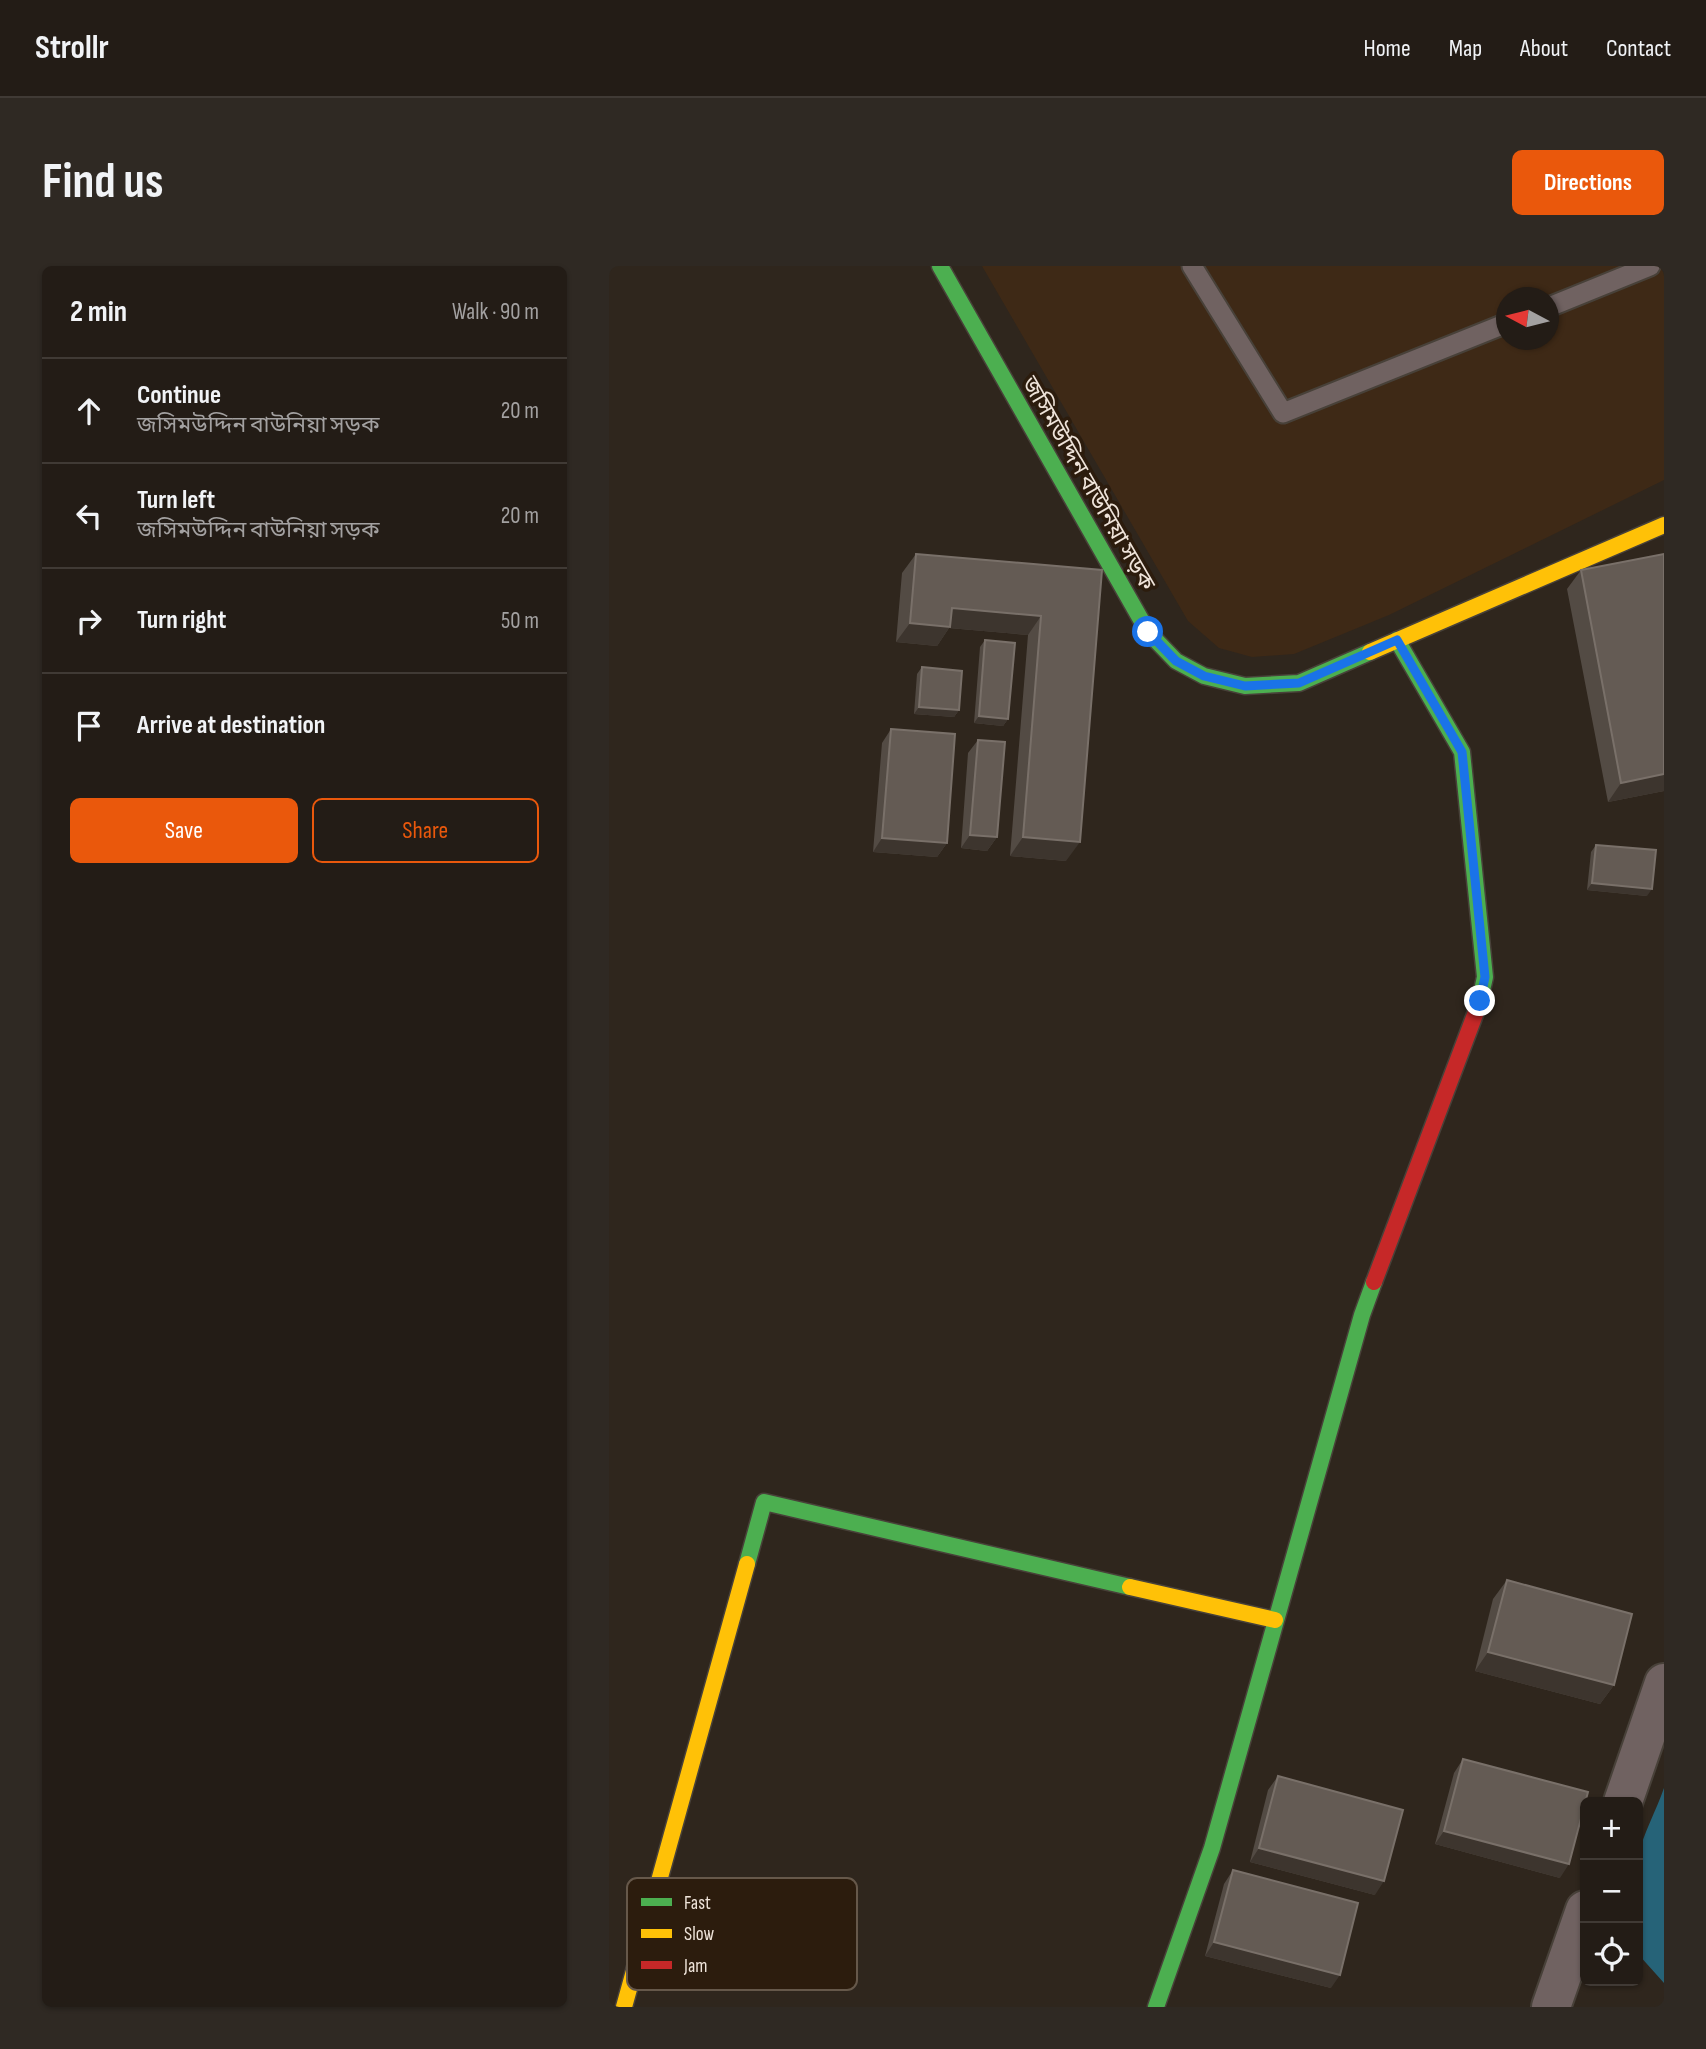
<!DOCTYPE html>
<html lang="en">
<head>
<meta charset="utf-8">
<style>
  body { margin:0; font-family:"Sofia Sans Condensed","Noto Sans Bengali",sans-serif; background:#2f2923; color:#f1f3f6 }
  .controls { position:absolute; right:21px; bottom:21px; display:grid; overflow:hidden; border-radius:10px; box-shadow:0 2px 5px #0004 }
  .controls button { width:63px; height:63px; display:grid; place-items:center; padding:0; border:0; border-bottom:2px solid #403a35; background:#231c16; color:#f1f3f6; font:35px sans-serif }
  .compass { position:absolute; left:887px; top:21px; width:63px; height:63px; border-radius:50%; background:#231c16; box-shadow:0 2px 5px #0004; rotate:277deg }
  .stop { position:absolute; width:21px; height:21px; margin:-16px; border:5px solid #1a73e8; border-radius:50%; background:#fff }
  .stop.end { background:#1a73e8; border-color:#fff; box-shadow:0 2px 7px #0008 }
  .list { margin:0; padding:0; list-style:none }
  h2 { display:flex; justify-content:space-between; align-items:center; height:91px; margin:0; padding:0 28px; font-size:30px }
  h2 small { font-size:23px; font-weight:400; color:#a3a1a1 }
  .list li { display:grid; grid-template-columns:46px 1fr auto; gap:21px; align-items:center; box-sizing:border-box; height:105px; padding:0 28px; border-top:2px solid #403a35 }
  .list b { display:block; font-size:26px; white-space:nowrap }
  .list p { margin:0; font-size:23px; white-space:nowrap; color:#a3a1a1 }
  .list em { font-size:23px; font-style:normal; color:#a3a1a1 }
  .actions { display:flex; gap:14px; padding:21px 28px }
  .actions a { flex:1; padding:16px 0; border:2px solid #ea580c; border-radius:10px; text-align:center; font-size:24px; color:#ea580c }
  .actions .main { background:#ea580c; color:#fff }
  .icon { flex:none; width:38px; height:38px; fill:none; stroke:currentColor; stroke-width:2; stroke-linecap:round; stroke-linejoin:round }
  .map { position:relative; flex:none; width:1055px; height:1741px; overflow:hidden; border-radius:10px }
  header { display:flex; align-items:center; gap:42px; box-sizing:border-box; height:98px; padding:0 35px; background:#231c16; border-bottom:2px solid #403a35 }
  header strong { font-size:33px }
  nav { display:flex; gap:38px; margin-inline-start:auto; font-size:24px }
  .intro { display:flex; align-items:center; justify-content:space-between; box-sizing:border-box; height:168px; padding:0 42px }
  h1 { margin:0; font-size:49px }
  .button { padding:18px 32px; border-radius:10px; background:#ea580c; color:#fff; font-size:24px; font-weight:700 }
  main { display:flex; gap:42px; padding:0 42px }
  aside { flex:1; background:#231c16; border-radius:10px; box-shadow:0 2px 5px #0004 }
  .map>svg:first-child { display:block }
  .built { fill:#3e2916; fill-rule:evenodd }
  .water { fill:#266378 }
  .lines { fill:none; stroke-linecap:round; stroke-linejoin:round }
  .lane-casing { stroke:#484139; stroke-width:23 }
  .street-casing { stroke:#484139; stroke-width:42 }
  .fast-casing { stroke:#484139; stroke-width:19 }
  .slow-casing { stroke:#484139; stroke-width:19 }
  .jam-casing { stroke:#484139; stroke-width:19 }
  .lane { stroke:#706261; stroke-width:19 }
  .street { stroke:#706261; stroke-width:38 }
  .fast { stroke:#4caf50; stroke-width:16 }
  .slow { stroke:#ffc107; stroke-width:16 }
  .jam { stroke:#c62828; stroke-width:16 }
  .wall { fill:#534b44 }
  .shaded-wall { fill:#3d352e }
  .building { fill:#645b54; stroke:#797069; stroke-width:2 }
  .route { stroke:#1a73e8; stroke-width:9 }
  .labels { text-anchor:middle; stroke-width:7; stroke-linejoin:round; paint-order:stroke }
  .street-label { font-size:23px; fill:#efe4da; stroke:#2c1c0d }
  .key { fill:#2c1c0d; stroke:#66584a; stroke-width:2 }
  .key-label { font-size:19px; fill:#efe4da }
</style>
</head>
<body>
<header>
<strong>Strollr</strong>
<nav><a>Home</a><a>Map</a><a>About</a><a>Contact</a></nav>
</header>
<div class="intro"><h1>Find us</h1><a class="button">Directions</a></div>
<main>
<aside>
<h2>2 min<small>Walk · 90 m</small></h2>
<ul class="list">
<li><svg class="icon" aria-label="ahead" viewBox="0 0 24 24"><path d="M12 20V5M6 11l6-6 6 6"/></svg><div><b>Continue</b><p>জসিমউদ্দিন বাউনিয়া সড়ক</p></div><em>20 m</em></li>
<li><svg class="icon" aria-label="left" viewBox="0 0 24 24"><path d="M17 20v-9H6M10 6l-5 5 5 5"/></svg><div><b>Turn left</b><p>জসিমউদ্দিন বাউনিয়া সড়ক</p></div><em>20 m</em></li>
<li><svg class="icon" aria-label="right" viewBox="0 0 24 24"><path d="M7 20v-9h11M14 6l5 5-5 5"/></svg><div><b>Turn right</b></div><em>50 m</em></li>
<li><svg class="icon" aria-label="arrive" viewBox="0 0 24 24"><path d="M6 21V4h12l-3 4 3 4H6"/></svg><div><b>Arrive at destination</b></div></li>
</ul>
<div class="actions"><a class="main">Save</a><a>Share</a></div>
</aside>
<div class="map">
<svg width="1055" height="1741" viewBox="0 0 1055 1741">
  <rect width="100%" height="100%" fill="#2f261d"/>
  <path class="built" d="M373,0H1055V214L780,349L685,388L643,391L610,382L579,355ZM898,32H940V74H898Z"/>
  <path class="water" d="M1055,1522V1717L1029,1688V1590C1035,1566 1047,1545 1055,1522Z"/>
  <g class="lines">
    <g class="lane-casing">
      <path id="lane" d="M583,0L674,147L898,57
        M940,41L1041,0"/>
    </g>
    <g class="street-casing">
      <path id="street" d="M1014,1536L1055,1417
        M942,1741L976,1644"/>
    </g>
    <g class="fast-casing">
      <path id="fast" d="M331,0L539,366L567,395L595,410L636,420L690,417L761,386
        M788,374L853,486L876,711L870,738
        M138,1298L155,1236L521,1321
        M547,1741L603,1582L753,1049L765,1016"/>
    </g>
    <g class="slow-casing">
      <path id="slow" d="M761,386L1055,259
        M521,1321L666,1354
        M15,1741L138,1298"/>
    </g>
    <g class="jam-casing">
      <path id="jam" d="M765,1016L870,738"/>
    </g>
    <use href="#lane" class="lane"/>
    <use href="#street" class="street"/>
    <use href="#fast" class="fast"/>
    <use href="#slow" class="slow"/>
    <use href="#jam" class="jam"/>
  </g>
  <path class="wall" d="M307,288L493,304L457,595L401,590L419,369L340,362L328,380L287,376L293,307Z
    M1055,288V525L999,536L958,323L972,304Z
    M376,374L399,453L394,460L365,457L371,381Z
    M313,401L350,444L345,451L305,448L308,408Z
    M282,463L338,577L328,591L264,586L273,477Z
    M369,474L388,571L378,585L352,582L359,487Z
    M987,579L1038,630L978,624L982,586Z
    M898,1314L1005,1419L991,1438L866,1405L884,1333Z
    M854,1493L951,1612L826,1578L845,1507Z
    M669,1510L766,1629L641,1596L659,1524Z
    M624,1604L722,1722L596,1690L615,1618Z"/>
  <path class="shaded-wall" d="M343,342L432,350L419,369L340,362L328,380L287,376L301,357Z
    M310,441L350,444L345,451L305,448Z
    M370,450L399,453L394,460L365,457Z
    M1055,508V525L999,536L1012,517Z
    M361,569L388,571L378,585L352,582Z
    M414,571L471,576L457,595L401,590Z
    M273,572L338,577L328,591L264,586Z
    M983,617L1043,623L1038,630L978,624Z
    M879,1386L1005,1419L991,1438L866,1405Z
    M835,1565L960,1598L951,1612L826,1578Z
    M650,1582L775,1615L766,1629L641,1596Z
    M605,1676L731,1709L722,1722L596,1690Z"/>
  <path class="building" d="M307,288L493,304L471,576L414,571L432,350L343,342L341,361L301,357Z
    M1055,288V508L1012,517L972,304Z
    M376,374L406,377L399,453L370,450Z
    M313,401L353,405L350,444L310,441Z
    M282,463L346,468L338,577L273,572Z
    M369,474L396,476L388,571L361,569Z
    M987,579L1047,584L1043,623L983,617Z
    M898,1314L1023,1348L1005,1419L879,1386Z
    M854,1493L979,1526L960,1598L835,1565Z
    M669,1510L794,1544L775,1615L650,1582Z
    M624,1604L749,1637L731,1709L605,1676Z"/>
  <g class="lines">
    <path class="route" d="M539,366L567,395L595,410L636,420L690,417L788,374L853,486L876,711L871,735"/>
  </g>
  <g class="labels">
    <g class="street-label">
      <text transform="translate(480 217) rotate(60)" y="8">জসিমউদ্দিন বাউনিয়া সড়ক</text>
    </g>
  </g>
  <rect x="18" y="1612" width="230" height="112" rx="10" class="key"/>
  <rect x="32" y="1632" width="31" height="8" fill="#4caf50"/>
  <rect x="32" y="1663" width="31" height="9" fill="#ffc107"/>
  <rect x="32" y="1695" width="31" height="8" fill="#c62828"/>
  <g class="key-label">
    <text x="75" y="1643">Fast</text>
    <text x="75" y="1674">Slow</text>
    <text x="75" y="1706">Jam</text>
  </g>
</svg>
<div class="controls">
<button>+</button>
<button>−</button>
<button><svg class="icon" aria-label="locate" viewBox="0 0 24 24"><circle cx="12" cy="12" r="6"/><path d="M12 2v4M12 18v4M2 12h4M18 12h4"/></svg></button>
</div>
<svg class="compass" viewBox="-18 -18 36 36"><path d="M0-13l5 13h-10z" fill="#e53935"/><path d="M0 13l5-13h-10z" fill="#a3a1a1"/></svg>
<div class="stop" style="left:539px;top:366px"></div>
<div class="stop end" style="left:871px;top:735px"></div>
</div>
</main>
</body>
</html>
